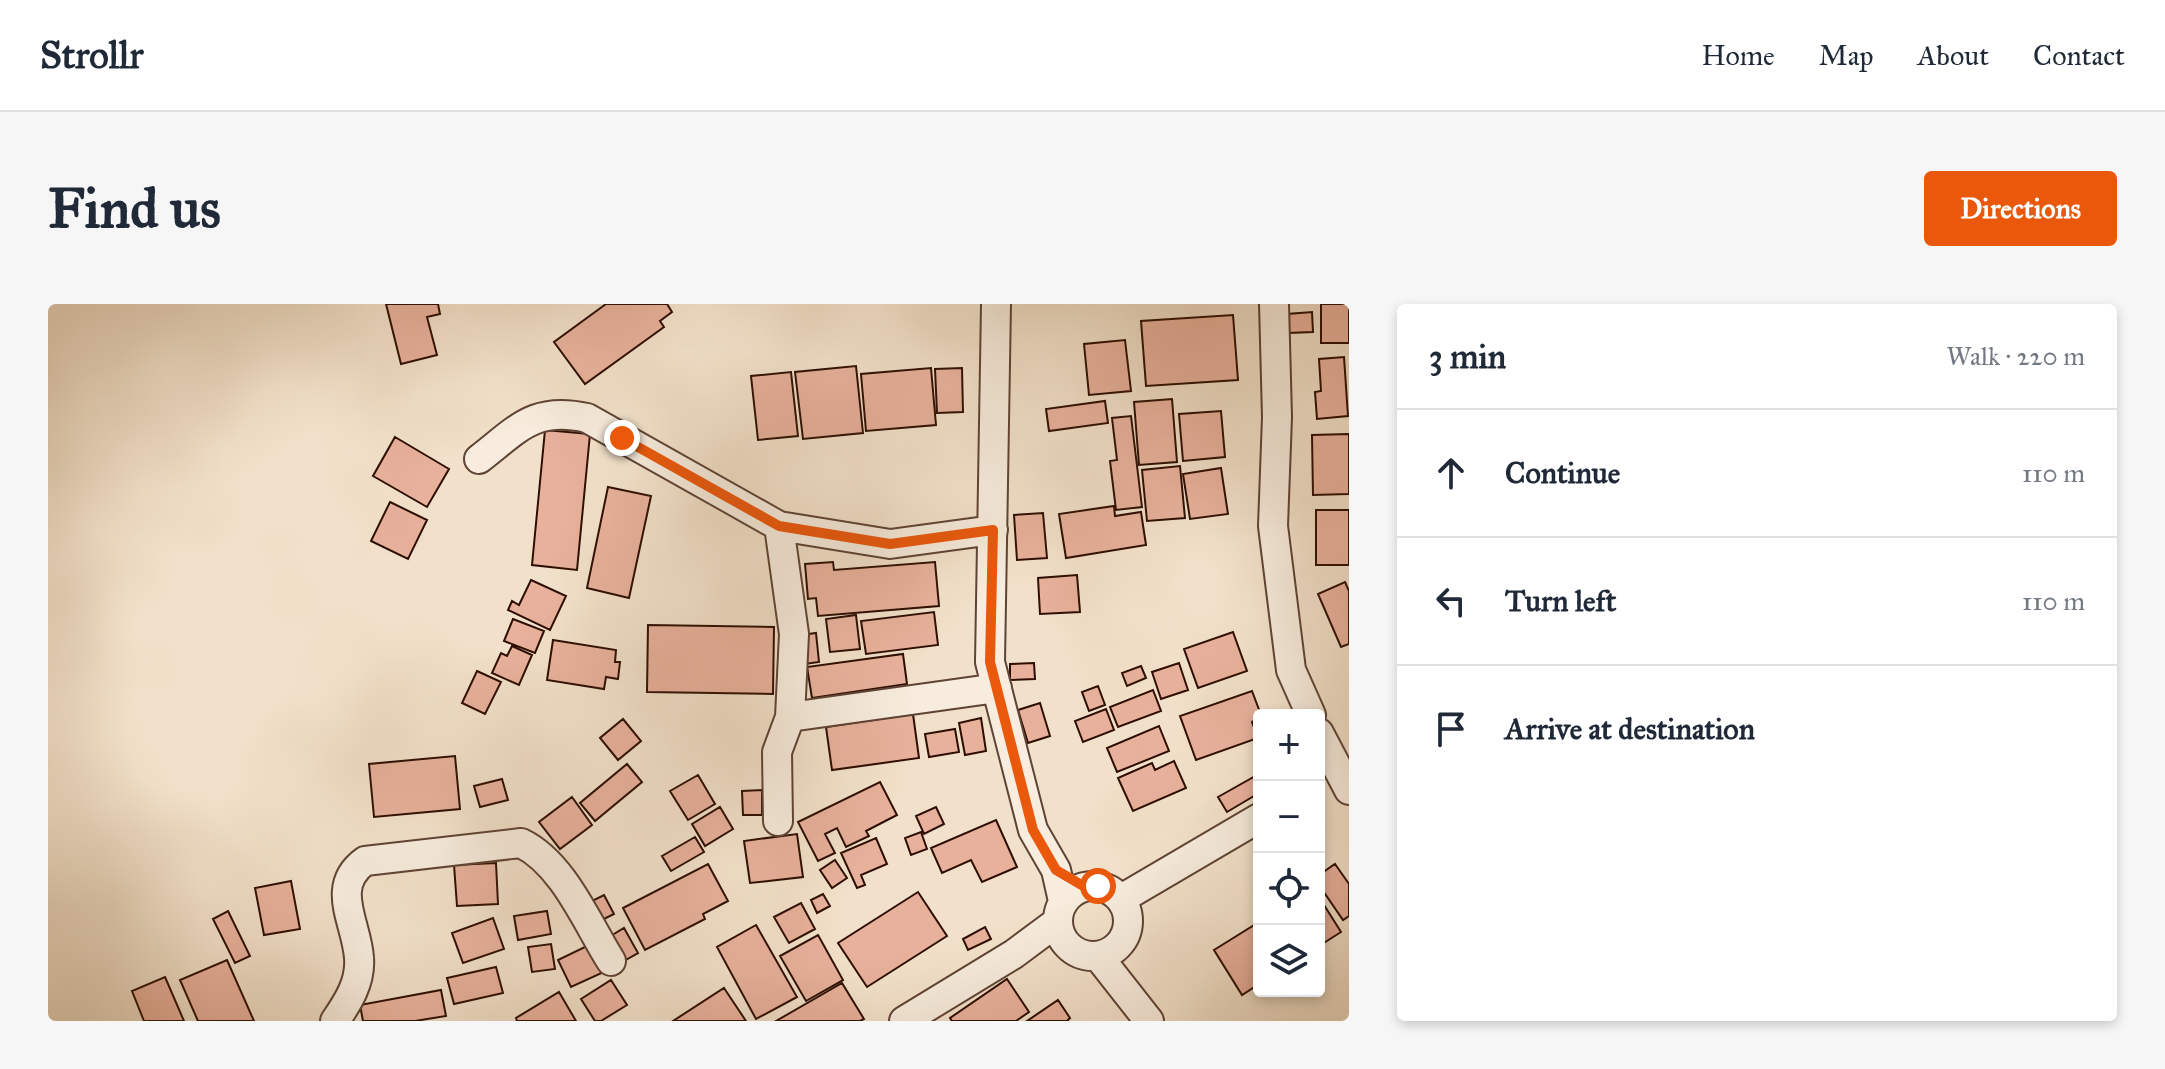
<!DOCTYPE html>
<html lang="en">
<head>
<meta charset="utf-8">
<style>
  body { margin:0; font-family:"IM FELL Great Primer",serif; background:#f6f6f7; color:#1f2937 }
  .controls { position:absolute; right:24px; bottom:24px; display:grid; overflow:hidden; border-radius:8px; box-shadow:0 4px 12px #0003 }
  .controls button { width:72px; height:72px; display:grid; place-items:center; padding:0; border:0; border-bottom:2px solid #e0e1e3; background:#fff; color:#1f2937; font:40px sans-serif }
  .stop { position:absolute; width:24px; height:24px; margin:-18px; border:6px solid #ea580c; border-radius:50%; background:#fff }
  .stop.end { background:#ea580c; border-color:#fff; box-shadow:0 2px 8px #0008 }
  .list { margin:0; padding:0; list-style:none }
  h2 { display:flex; justify-content:space-between; align-items:center; height:104px; margin:0; padding:0 32px; font-size:34px }
  h2 small { font-size:26px; font-weight:400; color:#747a83 }
  .list li { display:grid; grid-template-columns:52px 1fr auto; gap:24px; align-items:center; box-sizing:border-box; height:128px; padding:0 32px; border-top:2px solid #e0e1e3 }
  .list b { display:block; font-size:30px; white-space:nowrap }
  .list em { font-size:26px; font-style:normal; color:#747a83 }
  .icon { flex:none; width:44px; height:44px; fill:none; stroke:currentColor; stroke-width:2; stroke-linecap:round; stroke-linejoin:round }
  .map { position:relative; flex:none; width:1301px; height:717px; overflow:hidden; border-radius:8px }
  header { display:flex; align-items:center; gap:48px; box-sizing:border-box; height:112px; padding:0 40px; background:#fff; border-bottom:2px solid #e0e1e3 }
  header strong { font-size:38px }
  nav { display:flex; gap:44px; margin-inline-start:auto; font-size:28px }
  .intro { display:flex; align-items:center; justify-content:space-between; box-sizing:border-box; height:192px; padding:0 48px }
  h1 { margin:0; font-size:56px }
  .button { padding:20px 36px; border-radius:8px; background:#ea580c; color:#fff; font-size:28px; font-weight:700 }
  main { display:flex; gap:48px; padding:0 48px }
  aside { flex:1; background:#fff; border-radius:8px; box-shadow:0 4px 12px #0003 }
  .map>svg:first-child { display:block }
  .building { fill:#e8b19c; stroke:#2e0e02; stroke-width:2 }
  .lines { fill:none; stroke-linecap:round; stroke-linejoin:round }
  .minor-casing { stroke:#5f4334; stroke-width:32 }
  .minor { stroke:#f7ecdd; stroke-width:28 }
  .route { stroke:#ea580c; stroke-width:10 }
</style>
</head>
<body>
<header>
<strong>Strollr</strong>
<nav><a>Home</a><a>Map</a><a>About</a><a>Contact</a></nav>
</header>
<div class="intro"><h1>Find us</h1><a class="button">Directions</a></div>
<main>
<div class="map">
<svg width="1301" height="717" viewBox="0 0 1301 717">
  <rect width="100%" height="100%" fill="#f2e1ca"/>
  <filter id="stains"><feTurbulence type="fractalNoise" baseFrequency=".0025" numOctaves="4"/><feColorMatrix values="0 0 0 0 .2 0 0 0 0 .09 0 0 0 0 .02 0 0 0 .5 -.17"/></filter>
  <radialGradient id="worn" r=".72"><stop offset=".6" stop-color="#630" stop-opacity="0"/><stop offset="1" stop-color="#630" stop-opacity=".3"/></radialGradient>
  <path class="building" d="M338,0H390L392,10L379,13L389,51L353,60Z
    M558,0H619L624,8L612,17L616,23L537,80L506,38Z
    M1273,0H1301V39H1273Z
    M1264,8L1265,28L1240,29L1239,10Z
    M1185,11L1190,76L1098,82L1093,17Z
    M1077,36L1083,87L1041,91L1036,40Z
    M1296,53L1300,112L1269,115L1267,88L1273,87L1271,55Z
    M808,62L815,129L755,135L747,68Z
    M883,64L888,121L818,127L813,70Z
    M914,64L915,108L889,109L887,65Z
    M743,68L750,132L710,136L703,72Z
    M1124,95L1129,158L1091,161L1086,98Z
    M1057,97L1060,119L1001,127L998,105Z
    M1173,107L1177,153L1135,157L1131,110Z
    M1083,112L1094,203L1068,206L1062,157L1069,156L1064,114Z
    M497,126L542,130L529,266L484,261Z
    M1301,130V190L1265,191L1264,131Z
    M347,133L401,165L379,203L325,172Z
    M1132,162L1137,214L1099,217L1094,166Z
    M1173,164L1180,210L1142,215L1135,170Z
    M560,183L603,192L581,294L539,284Z
    M342,198L379,216L360,255L323,237Z
    M1066,202L1067,212L1093,208L1098,241L1018,254L1011,210Z
    M1268,206H1301V261H1268Z
    M995,209L999,254L969,256L966,211Z
    M785,258L786,266L887,258L891,302L770,312L768,294L760,295L757,260Z
    M1029,271L1032,308L992,310L990,274Z
    M483,276L518,292L502,326L460,306L464,297L471,301Z
    M1297,278L1301,287V340L1293,343L1270,290Z
    M886,308L890,341L818,350L813,317Z
    M808,311L812,345L782,348L778,315Z
    M465,315L496,327L487,349L456,337Z
    M600,321L726,323L725,390L599,388Z
    M1185,328L1199,367L1150,384L1136,345Z
    M768,329L771,358L756,360L753,331Z
    M505,336L568,346L567,358H572L570,375L558,373L556,385L499,376Z
    M464,342L484,351L471,381L444,369L453,349L459,352Z
    M855,350L859,380L764,394L759,363Z
    M986,359L987,375L962,376V360Z
    M1131,359L1140,386L1113,395L1104,368Z
    M1093,362L1098,374L1079,382L1074,369Z
    M429,367L453,378L437,410L414,399Z
    M1050,382L1057,401L1041,407L1034,388Z
    M1105,386L1113,407L1070,423L1062,403Z
    M1204,387L1213,411L1204,418L1210,434L1148,456L1132,412Z
    M992,399L1002,432L980,439L970,406Z
    M1058,405L1066,426L1035,438L1027,417Z
    M865,410L871,454L784,466L778,423Z
    M933,414L938,447L917,451L911,419Z
    M575,415L593,437L570,456L552,434Z
    M1111,422L1121,447L1069,468L1059,444Z
    M907,425L911,448L881,453L877,430Z
    M407,452L412,505L326,513L321,460Z
    M1126,457L1138,484L1085,507L1070,474L1104,459L1107,466Z
    M579,460L594,478L547,517L532,499Z
    M1211,470V489L1179,508L1170,493Z
    M650,471L667,500L640,516L622,487Z
    M454,475L460,496L432,503L426,482Z
    M832,478L849,511L818,527L821,532L798,543L789,524L777,530L787,549L770,557L750,518Z
    M714,486V511H695L694,487Z
    M524,493L544,521L512,545L491,518Z
    M672,503L685,525L657,542L644,520Z
    M888,503L896,520L876,530L868,512Z
    M948,516L969,563L934,578L923,556L894,569L883,544Z
    M873,528L879,545L863,551L857,534Z
    M749,530L755,573L702,579L696,537Z
    M647,533L656,548L623,567L614,552Z
    M828,534L839,560L813,571L817,581L809,584L793,549Z
    M787,556L799,574L784,584L772,566Z
    M448,559L450,600L409,602L406,561Z
    M660,560L680,597L655,610L657,615L597,646L575,604Z
    M1287,560L1301,580V612L1295,616L1271,581V571Z
    M243,577L252,625L216,631L207,584Z
    M870,588L899,632L819,683L790,639Z
    M775,590L782,602L769,609L763,596Z
    M556,591L566,610L550,618L540,599Z
    M1271,593L1293,628L1271,642Z
    M753,599L767,625L741,639L726,613Z
    M180,607L202,652L187,659L165,615Z
    M499,607L503,630L470,636L466,612Z
    M445,614L456,645L415,659L404,629Z
    M1211,618V680L1194,691L1166,646Z
    M708,621L749,693L708,715L669,643Z
    M937,623L943,635L920,646L915,635Z
    M576,624L590,649L576,657L561,633Z
    M770,631L795,676L758,697L732,652Z
    M545,639L558,667L523,683L510,656Z
    M503,640L507,665L484,668L480,643Z
    M179,656L206,717H150L132,676Z
    M448,663L455,689L406,700L399,674Z
    M117,673L136,717H96L84,687Z
    M959,675L981,708L968,717H904L902,714Z
    M563,676L579,701L553,717H547L533,695Z
    M794,679L816,715L812,717H728Z
    M676,684L698,717H625Z
    M393,686L398,712L367,717H315L312,701Z
    M511,688L528,717H469L468,714Z
    M1010,696L1022,714L1019,717H979Z"/>
  <g class="lines">
    <g class="minor-casing">
      <path id="minor" d="M948,0L942,358L985,526L1008,566L1015,597
        M1226,0L1229,113L1225,222L1243,366L1263,411
        M431,155C470,125 486,102 539,114L731,222L842,240L945,226
        M742,413L949,384
        M1271,429L1301,486
        M730,517L729,448L742,413L746,330L731,222
        M1010 617a35 35 0 1 1 70 0a35 35 0 1 1-70 0Z
        M1073,595L1211,514
        M1050,652L1101,717
        M287,717C300,698 313,678 311,654C309,619 281,583 317,557L473,539C515,559 539,619 563,657
        M856,717L966,650L1009,618"/>
    </g>
    <use href="#minor" class="minor"/>
  </g>
  <g class="lines">
    <path class="route" d="M574,134L731,222L842,240L945,226L942,358L985,526L1008,566L1037,583L1050,582"/>
  </g>
  <rect width="100%" height="100%" filter="url(#stains)"/>
  <rect width="100%" height="100%" fill="url(#worn)"/>
</svg>
<div class="controls">
<button>+</button>
<button>−</button>
<button><svg class="icon" aria-label="locate" viewBox="0 0 24 24"><circle cx="12" cy="12" r="6"/><path d="M12 2v4M12 18v4M2 12h4M18 12h4"/></svg></button>
<button><svg class="icon" aria-label="layers" viewBox="0 0 24 24"><path d="M12 4l9 5-9 5-9-5zM3 14l9 5 9-5"/></svg></button>
</div>
<div class="stop" style="left:1050px;top:582px"></div>
<div class="stop end" style="left:574px;top:134px"></div>
</div>
<aside>
<h2>3 min<small>Walk · 220 m</small></h2>
<ul class="list">
<li><svg class="icon" aria-label="ahead" viewBox="0 0 24 24"><path d="M12 20V5M6 11l6-6 6 6"/></svg><div><b>Continue</b></div><em>110 m</em></li>
<li><svg class="icon" aria-label="left" viewBox="0 0 24 24"><path d="M17 20v-9H6M10 6l-5 5 5 5"/></svg><div><b>Turn left</b></div><em>110 m</em></li>
<li><svg class="icon" aria-label="arrive" viewBox="0 0 24 24"><path d="M6 21V4h12l-3 4 3 4H6"/></svg><div><b>Arrive at destination</b></div></li>
</ul>
</aside>
</main>
</body>
</html>
